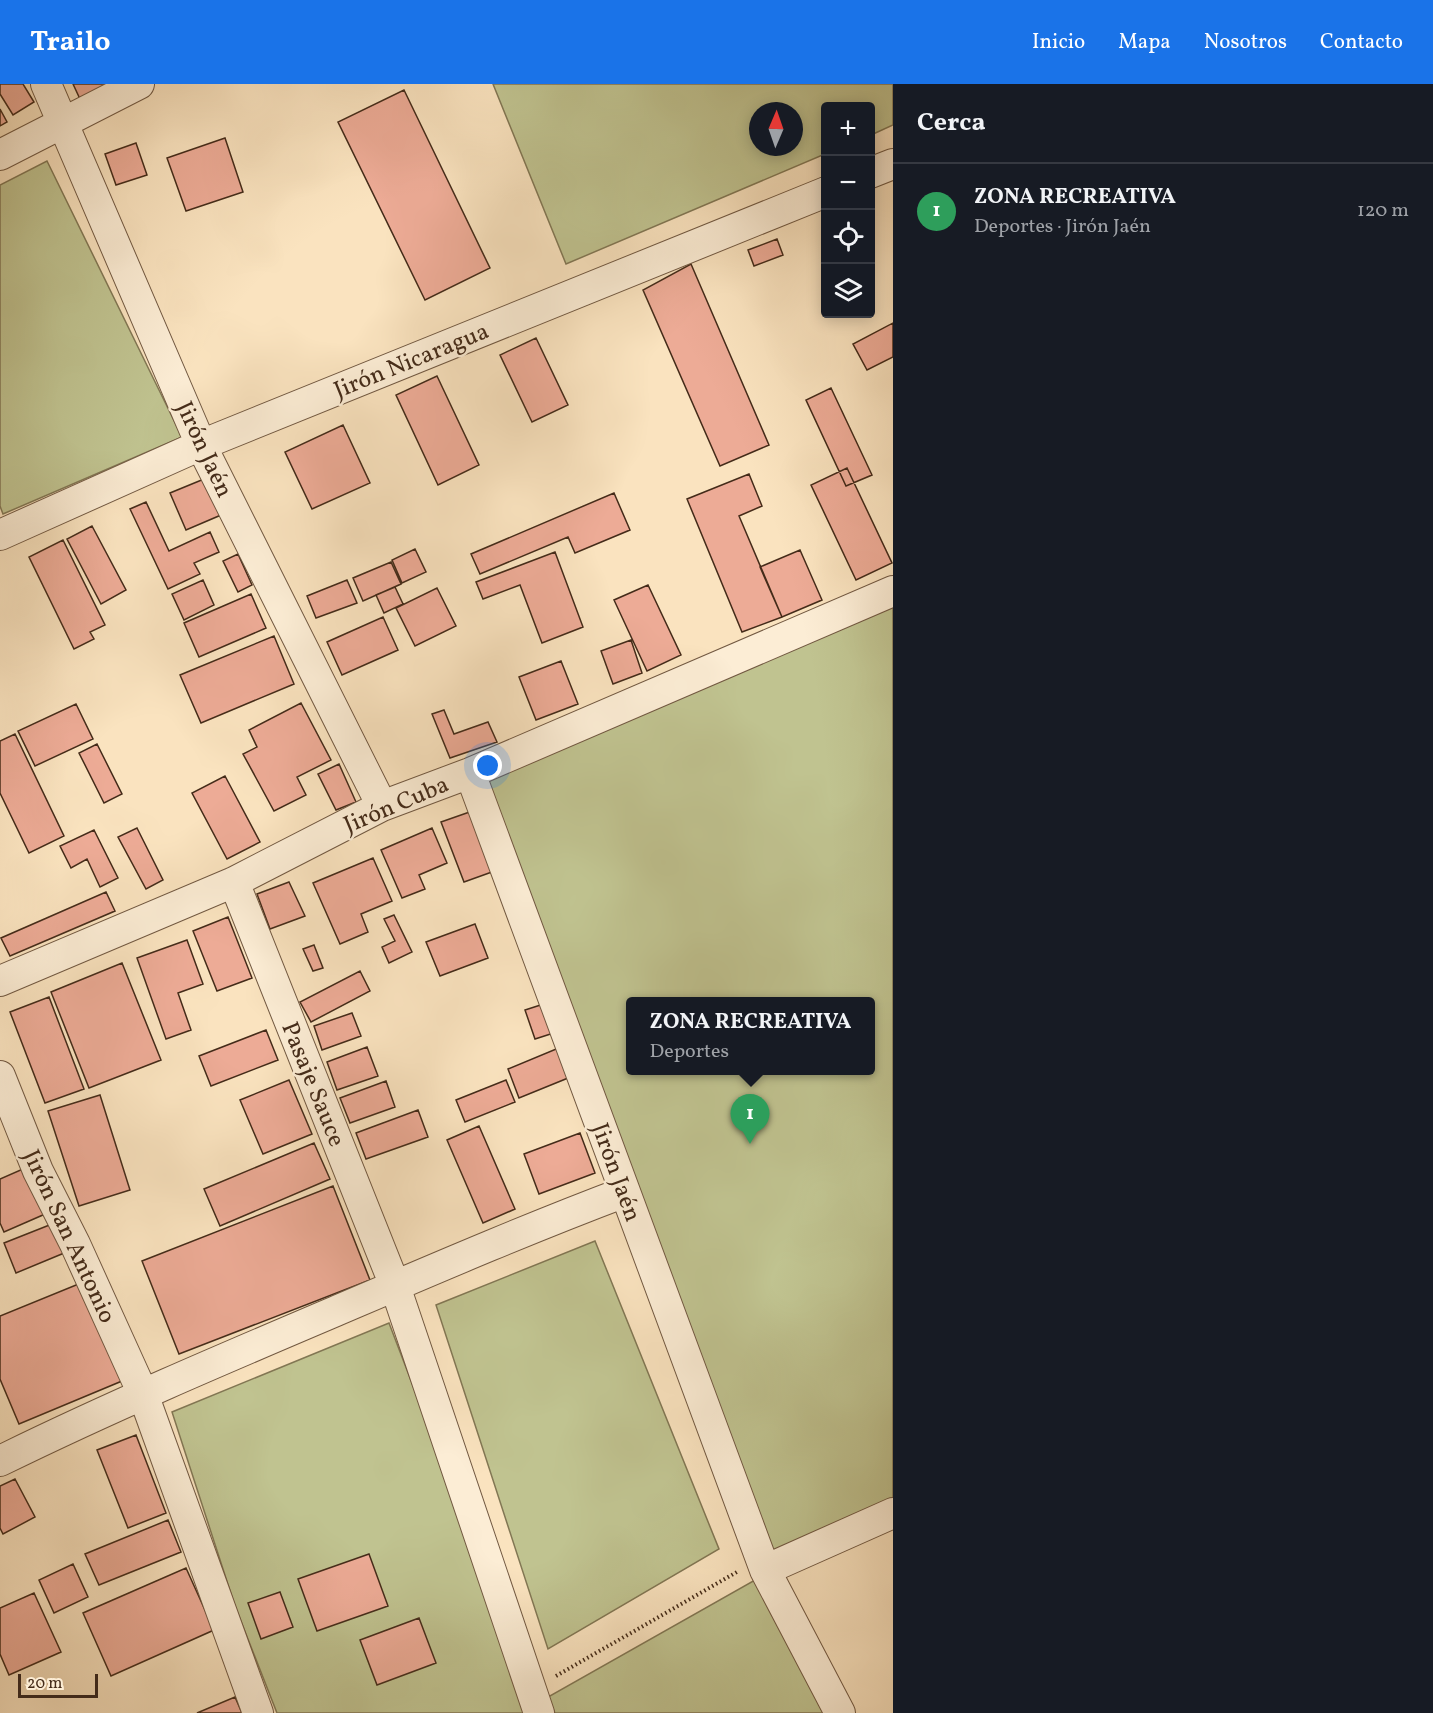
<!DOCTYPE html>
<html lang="es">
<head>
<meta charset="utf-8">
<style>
  body { margin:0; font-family:Vollkorn,serif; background:#20242c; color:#f1f3f6 }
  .controls { position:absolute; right:18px; top:18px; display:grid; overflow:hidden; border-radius:6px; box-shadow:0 3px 15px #0003 }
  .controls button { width:54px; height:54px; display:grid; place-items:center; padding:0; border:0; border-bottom:2px solid #363941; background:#171b24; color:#f1f3f6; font:30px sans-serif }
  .compass { position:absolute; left:749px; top:18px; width:54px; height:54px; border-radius:50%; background:#171b24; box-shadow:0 3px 15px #0003; rotate:2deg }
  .scale { position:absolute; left:18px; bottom:15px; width:80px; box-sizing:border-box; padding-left:6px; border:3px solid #442b19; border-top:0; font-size:16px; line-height:21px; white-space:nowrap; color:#442b19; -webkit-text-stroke:4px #fcedd5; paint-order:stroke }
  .you { position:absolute; left:488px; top:682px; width:21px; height:21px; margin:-15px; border:4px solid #fff; border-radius:50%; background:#1a73e8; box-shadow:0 0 0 9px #1a73e833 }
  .badge { display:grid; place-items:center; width:39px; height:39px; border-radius:50%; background:#1a73e8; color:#fff; font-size:20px; font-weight:700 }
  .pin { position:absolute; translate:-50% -50px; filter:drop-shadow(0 2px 3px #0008) }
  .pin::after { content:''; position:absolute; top:32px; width:21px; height:18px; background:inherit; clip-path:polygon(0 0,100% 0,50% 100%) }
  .popup { position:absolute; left:626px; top:913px; width:249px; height:78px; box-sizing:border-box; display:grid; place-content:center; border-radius:6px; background:#171b24; filter:drop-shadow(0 2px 4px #0005); font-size:20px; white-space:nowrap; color:#9ea1a6 }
  .popup b { font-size:22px; color:#f1f3f6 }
  .popup::after { content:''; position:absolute; left:50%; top:100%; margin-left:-12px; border:12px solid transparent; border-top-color:#171b24 }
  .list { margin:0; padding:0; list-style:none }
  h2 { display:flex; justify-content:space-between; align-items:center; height:78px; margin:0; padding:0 24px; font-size:26px }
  h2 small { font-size:20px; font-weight:400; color:#9ea1a6 }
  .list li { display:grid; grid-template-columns:39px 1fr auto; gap:18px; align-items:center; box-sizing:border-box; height:96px; padding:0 24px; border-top:2px solid #363941 }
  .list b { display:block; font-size:22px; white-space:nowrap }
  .list p { margin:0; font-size:20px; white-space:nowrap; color:#9ea1a6 }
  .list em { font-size:20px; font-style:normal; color:#9ea1a6 }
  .icon { flex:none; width:33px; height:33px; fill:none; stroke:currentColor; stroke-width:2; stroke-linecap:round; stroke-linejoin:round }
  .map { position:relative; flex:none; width:893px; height:1629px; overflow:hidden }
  header { display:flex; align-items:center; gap:36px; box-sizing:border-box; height:84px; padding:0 30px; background:#1a73e8; color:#fff }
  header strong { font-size:28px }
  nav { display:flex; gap:33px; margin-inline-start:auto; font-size:21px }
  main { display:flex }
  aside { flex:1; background:#171b24 }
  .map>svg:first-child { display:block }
  .green { fill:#c0c390; stroke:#827754; stroke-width:1.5; fill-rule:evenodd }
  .building { fill:#edab96; stroke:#442b19; stroke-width:1.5 }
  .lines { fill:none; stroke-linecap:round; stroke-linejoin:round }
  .minor-casing { stroke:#725942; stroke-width:32 }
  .path { stroke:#442b19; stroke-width:4; stroke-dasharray:1.5 3; stroke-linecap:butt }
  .minor { stroke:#fcedd5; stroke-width:30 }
  .labels { text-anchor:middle; stroke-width:5; stroke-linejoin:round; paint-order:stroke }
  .street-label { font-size:24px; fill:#442b19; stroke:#fcedd5 }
</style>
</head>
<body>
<header>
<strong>Trailo</strong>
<nav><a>Inicio</a><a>Mapa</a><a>Nosotros</a><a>Contacto</a></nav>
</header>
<main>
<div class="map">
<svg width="893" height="1629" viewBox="0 0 893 1629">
  <rect width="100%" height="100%" fill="#fae3bf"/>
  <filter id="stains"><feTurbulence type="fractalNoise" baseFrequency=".00333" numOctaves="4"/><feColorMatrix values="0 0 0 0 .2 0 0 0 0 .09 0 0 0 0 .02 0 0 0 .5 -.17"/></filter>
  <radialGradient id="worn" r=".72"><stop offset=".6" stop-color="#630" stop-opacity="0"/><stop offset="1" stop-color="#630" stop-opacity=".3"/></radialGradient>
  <path class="green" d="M493,0H893V41L871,51L870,22H826L825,70L566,180ZM758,27H794V63H758Z
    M47,77L182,353L3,430L0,422V101Z
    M893,507V1431L765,1486L470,689ZM630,918H870V986H630Z
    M595,1157L719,1465L548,1565L436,1221Z
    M389,1239L538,1629H277L235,1522L172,1328Z
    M755,1496L827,1629H555L548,1613Z"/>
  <path class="building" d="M0,0H23L34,18L13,31L0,10Z
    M73,0H110L80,15Z
    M404,6L490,184L425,216L338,38Z
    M0,25L7,38L0,42Z
    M225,54L243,108L186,127L167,74Z
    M136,59L147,91L116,101L105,70Z
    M777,155L783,171L754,182L748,166Z
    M691,180L769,361L720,382L643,206Z
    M893,239V273L867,286L853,260Z
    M536,254L568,321L532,338L500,271Z
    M437,292L479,381L438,401L396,311Z
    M831,304L872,391L846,402L806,316Z
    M343,341L370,399L312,425L285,368Z
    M847,384L892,479L856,496L811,401Z
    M749,390L762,422L739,432L782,533L742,548L687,415Z
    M204,395L221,431L186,446L170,409Z
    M614,409L630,446L575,469L568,453L480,490L471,470Z
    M146,418L169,467L210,448L219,468L194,479L200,490L168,505L130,425Z
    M92,442L126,506L101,520L67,455Z
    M63,456L105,541L90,548L94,555L74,565L29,473Z
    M415,465L426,488L402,499L392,476Z
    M800,466L822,516L782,533L760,483Z
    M555,468L583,543L542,559L520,501L483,515L476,498Z
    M238,470L252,501L238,508L223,477Z
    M391,478L401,500L363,517L353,494Z
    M203,496L214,521L184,536L172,510Z
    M347,496L357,519L316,534L307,512Z
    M648,501L681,571L647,587L614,516Z
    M395,503L403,520L384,529L376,511Z
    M437,504L456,542L415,562L396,524Z
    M251,510L266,544L199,573L184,539Z
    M383,533L398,566L342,591L327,558Z
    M274,552L294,600L201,639L180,591Z
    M631,556L642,589L613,600L601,567Z
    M561,577L578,620L536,636L519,593Z
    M301,619L331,676L297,693L306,711L274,727L243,670L257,663L249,646Z
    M76,620L93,655L35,682L18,647Z
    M444,626L454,650L488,638L497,658L450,674L432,630Z
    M15,650L64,752L29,769L0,709V657Z
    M97,660L122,710L104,719L79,669Z
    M339,680L356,718L336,726L318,690Z
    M225,692L260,758L227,775L192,709Z
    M481,724L503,784L464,798L441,738Z
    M137,744L163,796L146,805L118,753Z
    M432,744L447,779L419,791L425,805L402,814L381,766Z
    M94,746L118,794L100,803L87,775L71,784L60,762Z
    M373,774L392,817L361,830L368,848L340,860L313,799Z
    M289,798L305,832L270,845L257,810Z
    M106,808L115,827L10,872L1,854Z
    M394,831L412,868L389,879L382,863L395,857L384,835Z
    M228,833L252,894L217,907L193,847Z
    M475,840L488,874L440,892L426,858Z
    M187,856L203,900L178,909L191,946L166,955L137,874Z
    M314,861L323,884L313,887L303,865Z
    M122,879L161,976L89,1004L51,908Z
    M360,887L370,907L311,938L300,918Z
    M49,913L84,1005L45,1019L10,928Z
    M553,917L563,946L535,955L525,926Z
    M352,929L361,952L322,966L314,942Z
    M266,946L278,976L211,1002L199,972Z
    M367,963L378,992L337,1006L327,978Z
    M561,963L573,992L519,1014L508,985Z
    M289,996L312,1050L263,1070L240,1016Z
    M506,996L515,1018L465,1038L456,1016Z
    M386,997L395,1023L350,1039L340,1014Z
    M100,1011L130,1106L79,1122L48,1027Z
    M418,1026L428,1053L366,1075L356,1049Z
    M479,1042L515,1125L483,1139L447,1056Z
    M580,1049L595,1089L539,1110L524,1070Z
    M314,1059L330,1095L220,1142L204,1105Z
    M32,1081L52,1127L4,1148L0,1139V1095Z
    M333,1102L370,1196L179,1270L142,1177Z
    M57,1138L69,1167L16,1189L4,1159Z
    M81,1199L122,1297L19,1340L0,1295V1232Z
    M136,1351L166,1429L128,1444L97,1366Z
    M15,1395L35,1433L3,1450L0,1444V1402Z
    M168,1436L181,1468L99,1501L85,1470Z
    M369,1470L388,1522L317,1547L298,1495Z
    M73,1480L88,1513L54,1529L39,1496Z
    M186,1484L214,1546L111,1592L83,1529Z
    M280,1508L293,1543L261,1555L248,1519Z
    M34,1509L61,1568L9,1591L0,1570V1524Z
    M419,1534L436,1579L377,1601L360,1556Z
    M235,1613L242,1629H197Z"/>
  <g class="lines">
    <g class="minor-casing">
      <path id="minor" d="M46,0L201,361L382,722
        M0,71L139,0
        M870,89L893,80
        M0,451L201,361L826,108
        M470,689L765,1486L840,1629
        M234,798L395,1202L539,1629
        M0,897L234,798L382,722L470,689L893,507
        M0,992L38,1087L75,1160L143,1310L258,1629
        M0,1377C110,1323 223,1275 336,1227C432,1186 527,1145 625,1108
        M765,1486L893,1429"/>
    </g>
    <path class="path" d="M556,1592L737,1488"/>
    <use href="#minor" class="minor"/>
  </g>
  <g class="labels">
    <g class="street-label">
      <text transform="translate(411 276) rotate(-22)" y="8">Jirón Nicaragua</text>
      <text transform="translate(205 365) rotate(65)" y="8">Jirón Jaén</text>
      <text transform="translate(396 720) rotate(-23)" y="8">Jirón Cuba</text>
      <text transform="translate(314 1000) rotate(68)" y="8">Pasaje Sauce</text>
      <text transform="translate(617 1088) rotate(70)" y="8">Jirón Jaén</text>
      <text transform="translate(70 1152) rotate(65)" y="8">Jirón San Antonio</text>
    </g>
  </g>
  <rect width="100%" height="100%" filter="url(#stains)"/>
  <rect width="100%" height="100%" fill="url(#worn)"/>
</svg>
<div class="controls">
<button>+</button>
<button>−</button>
<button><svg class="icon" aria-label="locate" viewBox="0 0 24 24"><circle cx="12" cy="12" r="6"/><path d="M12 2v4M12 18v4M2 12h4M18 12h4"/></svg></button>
<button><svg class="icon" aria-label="layers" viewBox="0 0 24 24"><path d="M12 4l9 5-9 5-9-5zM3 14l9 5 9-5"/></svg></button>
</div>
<svg class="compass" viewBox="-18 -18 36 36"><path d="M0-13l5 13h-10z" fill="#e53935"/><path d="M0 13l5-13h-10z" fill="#9ea1a6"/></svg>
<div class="scale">20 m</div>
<div class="you"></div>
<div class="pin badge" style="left:750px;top:1060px;background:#2e9e5b">1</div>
<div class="popup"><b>ZONA RECREATIVA</b>Deportes</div>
</div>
<aside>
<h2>Cerca<small></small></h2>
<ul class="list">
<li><span class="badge" style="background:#2e9e5b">1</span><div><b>ZONA RECREATIVA</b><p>Deportes · Jirón Jaén</p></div><em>120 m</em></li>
</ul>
</aside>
</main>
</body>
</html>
